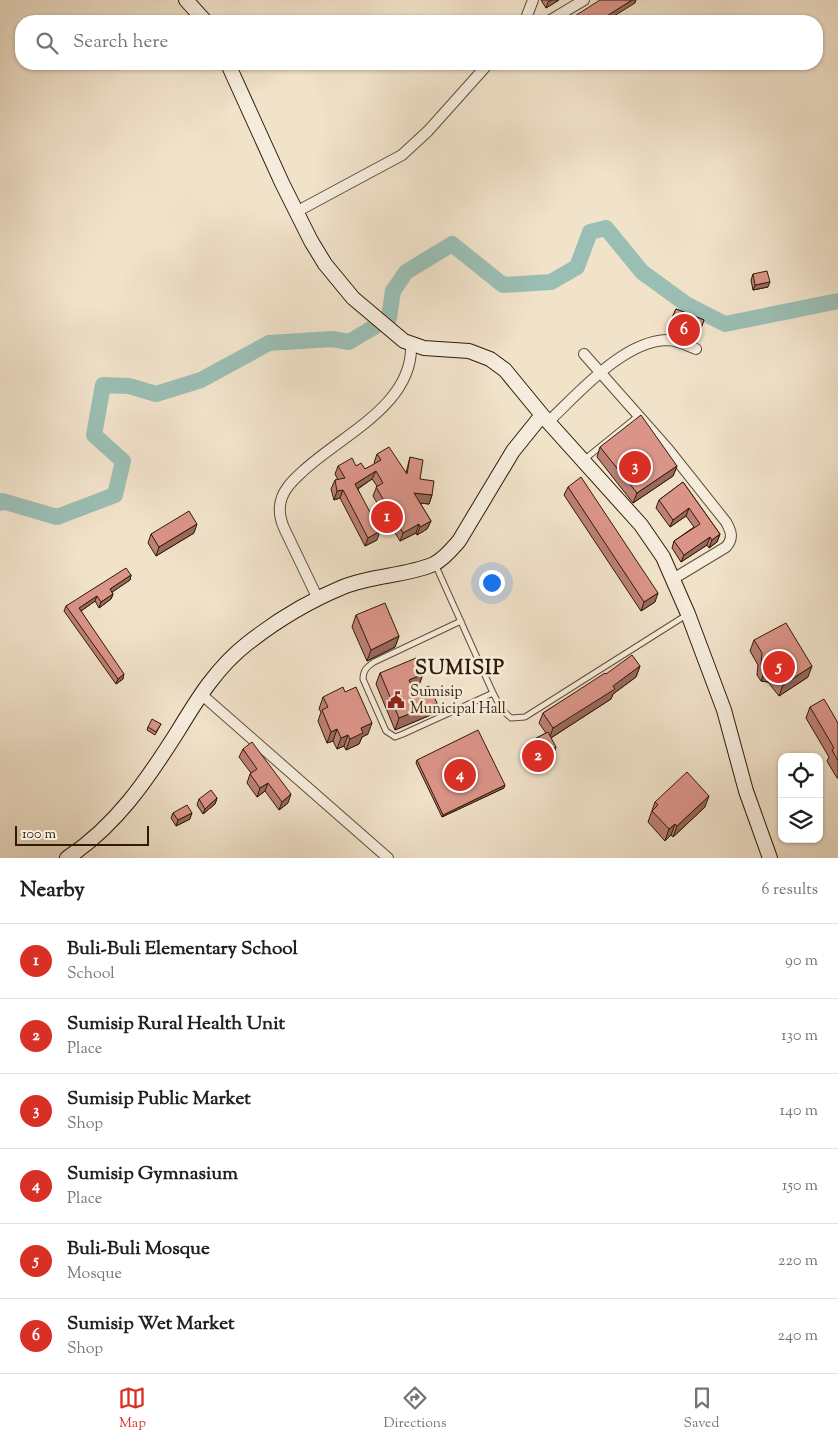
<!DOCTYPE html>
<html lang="en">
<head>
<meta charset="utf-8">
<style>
  body { margin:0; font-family:"Sorts Mill Goudy",serif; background:#f2f2f2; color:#202124 }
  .controls { position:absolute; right:15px; bottom:15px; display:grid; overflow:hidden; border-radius:10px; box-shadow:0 1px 4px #0004 }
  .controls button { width:45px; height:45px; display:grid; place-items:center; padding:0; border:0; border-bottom:1px solid #e0e0e0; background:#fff; color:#202124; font:25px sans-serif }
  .scale { position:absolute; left:15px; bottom:12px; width:134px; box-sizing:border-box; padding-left:5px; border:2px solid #2f1c03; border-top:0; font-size:14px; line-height:18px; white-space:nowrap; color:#2f1c03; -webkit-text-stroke:4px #f6ecdd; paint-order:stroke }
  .you { position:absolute; left:491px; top:582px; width:18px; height:18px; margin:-12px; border:4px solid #fff; border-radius:50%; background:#1a73e8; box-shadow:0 0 0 8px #1a73e833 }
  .badge { display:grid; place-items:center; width:32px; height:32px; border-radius:50%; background:#d93025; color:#fff; font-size:16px; font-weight:700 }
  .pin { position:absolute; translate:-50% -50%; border:2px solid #fff; box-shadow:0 1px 5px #0006 }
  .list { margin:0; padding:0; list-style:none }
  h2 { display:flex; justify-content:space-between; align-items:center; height:65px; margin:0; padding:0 20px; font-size:21px }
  h2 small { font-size:16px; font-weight:400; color:#757577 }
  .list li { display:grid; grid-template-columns:32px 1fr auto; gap:15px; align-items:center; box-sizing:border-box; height:75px; padding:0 20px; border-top:1px solid #e0e0e0 }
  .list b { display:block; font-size:19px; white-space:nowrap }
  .list p { margin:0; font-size:16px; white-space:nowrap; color:#757577 }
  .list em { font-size:16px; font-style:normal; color:#757577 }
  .icon { flex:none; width:28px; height:28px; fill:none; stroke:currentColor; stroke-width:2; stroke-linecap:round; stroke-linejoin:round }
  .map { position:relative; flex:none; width:838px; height:858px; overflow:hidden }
  .search { position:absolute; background:#fff; box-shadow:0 1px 4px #0004; left:15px; right:15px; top:15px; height:55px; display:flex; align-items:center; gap:12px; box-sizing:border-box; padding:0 18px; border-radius:20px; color:#757577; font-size:19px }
  .sheet { height:515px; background:#fff }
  nav { display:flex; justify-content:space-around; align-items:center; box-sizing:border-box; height:70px; border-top:1px solid #e0e0e0; background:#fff; font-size:14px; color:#757577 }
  nav a { display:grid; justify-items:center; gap:2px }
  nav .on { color:#d93025 }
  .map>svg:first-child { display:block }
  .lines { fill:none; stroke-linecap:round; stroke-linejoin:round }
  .river { stroke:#9bbeb4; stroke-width:16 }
  .lane-casing { stroke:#604e35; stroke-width:7 }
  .street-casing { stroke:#604e35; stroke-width:12 }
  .secondary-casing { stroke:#2f1c03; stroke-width:16 }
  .lane { stroke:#f6ecdd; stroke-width:5 }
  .street { stroke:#f6ecdd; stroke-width:10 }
  .secondary { stroke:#f6ecdd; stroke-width:14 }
  .wall { fill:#bc7f75; stroke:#2f1c03 }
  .shaded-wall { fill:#99685f; stroke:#2f1c03 }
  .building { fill:#db9488; stroke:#2f1c03 }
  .labels { text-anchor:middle; stroke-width:5; stroke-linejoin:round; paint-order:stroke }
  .poi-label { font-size:15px; fill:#2f1c03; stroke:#f6ecdd; text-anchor:start }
  .district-label { font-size:20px; font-weight:bold; letter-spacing:1px; fill:#2f1c03; stroke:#f6ecdd }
</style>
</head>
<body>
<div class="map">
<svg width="838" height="858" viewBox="0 0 838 858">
  <rect width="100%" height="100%" fill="#f1e2ca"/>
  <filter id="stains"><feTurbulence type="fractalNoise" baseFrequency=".004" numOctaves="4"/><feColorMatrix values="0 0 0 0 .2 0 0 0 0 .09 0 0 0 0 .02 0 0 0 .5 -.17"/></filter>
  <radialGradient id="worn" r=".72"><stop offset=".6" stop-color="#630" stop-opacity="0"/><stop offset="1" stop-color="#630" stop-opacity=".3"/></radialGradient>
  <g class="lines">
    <path class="river" d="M0,503L2,501L57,517L115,495L123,461L94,435L103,385L129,386L156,394L201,380L269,343L332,339L349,342L389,318L393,291L406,272L452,244L503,285L551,282L577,267L590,232L606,228L642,272L686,304L725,324L838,301"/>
    <g class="lane-casing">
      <path id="lane" d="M585,459L638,416
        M435,564L493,693L502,710L511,718L525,717L688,614
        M461,621L374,662C367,667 363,670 363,679L386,731L395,737L403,734L493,693"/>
    </g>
    <g class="street-casing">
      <path id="street" d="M525,21L533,0
        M549,21L584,0
        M296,212L402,155L428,131L488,64
        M584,354L668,449L726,522C731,531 734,538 726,547L673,579
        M548,422C578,394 623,341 667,340C677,340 686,345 696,349
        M318,599L284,528C281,521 279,514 280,506C281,492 292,481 302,472C341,435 414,405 411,344
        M201,694L388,858"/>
    </g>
    <g class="secondary-casing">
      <path id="secondary" d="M186,0L205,21
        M228,64L282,183L311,241L325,264L353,298L404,341L424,348L469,351L490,359L505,370L542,415L641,525L663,557L688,614L724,710L746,791L770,858
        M67,858C116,826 147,780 178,731C198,698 217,667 248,643C276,621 309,601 343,587C372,575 406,576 434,564C444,559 452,549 459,541L513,451L542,415"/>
    </g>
    <use href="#lane" class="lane"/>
    <use href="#street" class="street"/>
    <use href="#secondary" class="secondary"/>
  </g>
  <path class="wall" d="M541,0H559L546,8Z
    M753,274L768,287L753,290L751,280Z
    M676,309L704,320L696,341L667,330Z
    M600,447L677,466L673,476L633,503L597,457Z
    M377,454L406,473L410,457L420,479L432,495L429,504L420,503L431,521L427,529L417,535L416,533L400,541L373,496L377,486L372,479L358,489L377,540L365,546L340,498L334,500L331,489L335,480H338L335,474L338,466H356L365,469L375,464L374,463Z
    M683,482L720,534L717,542L709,548L707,545L681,562L672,548L674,541L694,527L686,516L670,527L656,508L659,500Z
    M568,487L655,602L641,611L564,495Z
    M194,533L156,556L148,543L151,534Z
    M131,575L130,580L112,592L113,594L111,599L99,608L95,601L81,611L123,679L116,684L64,611L66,606Z
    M356,615L399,636L395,647L367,661L352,627Z
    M754,640L808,677L779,696L768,682L761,681L757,675L758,665L750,651Z
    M640,666L636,677L613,694L611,699L551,738L552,759L533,768L525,753L529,742L546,733L539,723L543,713L606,674Z
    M380,673L423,674L419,685L412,688L414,692L437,703L433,714L395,730L376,684Z
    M323,697L368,734L362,737L359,744L346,750L344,746L337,749L333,741L327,743L318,721L321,712L319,709Z
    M810,707L838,723V778H837L827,761L829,757L806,718Z
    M161,724L155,735L147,730L148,727Z
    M243,749L288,803L279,810L265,791L257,797L247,783L250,774L251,773L239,757Z
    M417,760L504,788L442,817L416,763Z
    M217,798L215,804L203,814L197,805L199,799Z
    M655,802L705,807L673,837L671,835L665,841L648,822Z
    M173,813L190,819L176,826L171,818Z"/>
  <path class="shaded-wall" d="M552,0H559L546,8L548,2Z
    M632,0H636L635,3L606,21H599Z
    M770,282L768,287L753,290L755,285Z
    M677,466L673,476L633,503L637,493Z
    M376,471L372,479L352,492L355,484Z
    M343,490L340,498L334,500L337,491Z
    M414,493L432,495L429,504L411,502Z
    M689,508L686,516L670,527L673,520Z
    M431,521L427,529L417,535L420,527Z
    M197,524L194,533L156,556L159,547Z
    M419,524L416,533L400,541L403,533Z
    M380,531L377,540L365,546L368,538Z
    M720,534L717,542L709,548L712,540Z
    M710,537L707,545L681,562L684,555Z
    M131,575L130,580L108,595L110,589Z
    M658,593L655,602L641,611L644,602Z
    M113,594L111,599L99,608L101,602Z
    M97,596L95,601L77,614L79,608Z
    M399,636L395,647L367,661L371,650Z
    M640,666L636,677L613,694L611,699L549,739L553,728Z
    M812,666L808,677L779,696L783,685Z
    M765,670L772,671L768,682L761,681Z
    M124,674L123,679L116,684L118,679Z
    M423,674L419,685L404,691L409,680Z
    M437,703L433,714L395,730L399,718Z
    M372,723L368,734L362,737L359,744L346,750L350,739L361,728Z
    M337,729L333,741L327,743L331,732Z
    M348,735L344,746L337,749L341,738Z
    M556,747L552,759L533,768L537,757Z
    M268,783L265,791L257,797L260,788Z
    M505,785L504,788L442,817L443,815Z
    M291,794L288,803L279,810L282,802Z
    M709,796L705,807L673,837L677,826Z
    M217,798L215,804L203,814L205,809Z
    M192,813L190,819L176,826L178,820Z
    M675,824L671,835L665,841L669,829Z"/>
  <path class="building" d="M600,0H632L599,21H567Z
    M767,271L770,282L755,285L753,274Z
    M676,309L704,320L699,333L670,322Z
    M641,415L677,466L637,493L600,447Z
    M389,447L407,474L410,457L423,460L420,479L434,481L432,495L414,493L431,521L420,527L419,524L403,533L376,487L383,483L376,471L355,484L380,531L368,538L343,490L337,491L335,480L345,478L338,466L352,458L356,466L361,463L365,469L381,460L377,454Z
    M581,477L658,593L644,602L568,487Z
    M683,482L720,534L712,540L710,537L684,555L674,541L700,524L689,508L673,520L659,500Z
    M189,511L197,524L159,547L151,534Z
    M126,568L131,575L110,589L113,594L101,602L97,596L79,608L124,674L118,679L66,606Z
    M385,603L399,636L371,650L356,615Z
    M786,623L812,666L783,685L772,671L765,670L761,664L762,653L754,640Z
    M632,655L640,666L613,686L615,689L553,728L543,713L605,673L606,674Z
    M416,658L423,674L409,680L414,692L429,686L437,703L399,718L380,673Z
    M343,687L345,692L356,687L372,723L361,728L363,733L350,739L348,735L341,738L337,729L331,732L322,710L328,707L323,697Z
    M824,699L838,723V761L832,750L834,748L810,707Z
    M152,719L161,724L156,732L148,727Z
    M478,730L505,785L443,815L417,760Z
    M548,732L556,747L537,757L529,742Z
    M252,742L291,794L282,802L268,783L260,788L250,774L257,769L243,749Z
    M687,772L709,796L677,826L675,824L669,829L652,811L658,805L655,802Z
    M211,790L217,798L205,809L199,799Z
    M187,805L192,813L178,820L173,813Z"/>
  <defs>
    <g id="civic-bare" transform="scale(1.35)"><path d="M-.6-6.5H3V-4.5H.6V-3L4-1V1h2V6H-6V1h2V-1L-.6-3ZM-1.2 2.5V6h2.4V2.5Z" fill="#8f2418" stroke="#f6ecdd" stroke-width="2.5" paint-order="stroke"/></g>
  </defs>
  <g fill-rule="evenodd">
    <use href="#civic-bare" x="396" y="700"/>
  </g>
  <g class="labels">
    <g class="poi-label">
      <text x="410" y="696">Sumisip<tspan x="410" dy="17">Municipal Hall</tspan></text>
    </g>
    <g class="district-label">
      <text x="460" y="674">SUMISIP</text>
    </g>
  </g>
  <rect width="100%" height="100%" filter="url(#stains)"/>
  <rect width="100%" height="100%" fill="url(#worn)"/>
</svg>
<div class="controls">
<button><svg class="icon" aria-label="locate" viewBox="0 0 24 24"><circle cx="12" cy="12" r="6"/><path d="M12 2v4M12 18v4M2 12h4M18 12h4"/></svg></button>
<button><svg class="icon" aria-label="layers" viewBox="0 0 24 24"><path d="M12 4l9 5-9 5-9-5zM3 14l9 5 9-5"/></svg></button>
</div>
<div class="scale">100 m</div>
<div class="you"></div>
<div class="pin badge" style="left:387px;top:517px">1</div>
<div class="pin badge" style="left:538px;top:756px">2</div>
<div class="pin badge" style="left:635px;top:467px">3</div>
<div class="pin badge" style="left:460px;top:775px">4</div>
<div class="pin badge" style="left:779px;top:667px">5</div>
<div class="pin badge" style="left:684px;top:330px">6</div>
<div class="search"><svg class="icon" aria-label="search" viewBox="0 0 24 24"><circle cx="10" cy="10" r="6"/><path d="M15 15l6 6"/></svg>Search here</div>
</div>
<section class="sheet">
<h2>Nearby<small>6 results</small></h2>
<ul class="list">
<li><span class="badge">1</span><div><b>Buli-Buli Elementary School</b><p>School</p></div><em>90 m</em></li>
<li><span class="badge">2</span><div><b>Sumisip Rural Health Unit</b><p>Place</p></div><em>130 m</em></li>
<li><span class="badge">3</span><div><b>Sumisip Public Market</b><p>Shop</p></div><em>140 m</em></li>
<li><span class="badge">4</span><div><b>Sumisip Gymnasium</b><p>Place</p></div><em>150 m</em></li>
<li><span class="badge">5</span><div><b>Buli-Buli Mosque</b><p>Mosque</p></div><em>220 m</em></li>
<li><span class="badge">6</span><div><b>Sumisip Wet Market</b><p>Shop</p></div><em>240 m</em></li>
</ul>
</section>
<nav>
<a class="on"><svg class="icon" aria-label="map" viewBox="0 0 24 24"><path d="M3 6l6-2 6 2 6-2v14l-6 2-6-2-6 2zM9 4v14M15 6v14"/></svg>Map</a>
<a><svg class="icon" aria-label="directions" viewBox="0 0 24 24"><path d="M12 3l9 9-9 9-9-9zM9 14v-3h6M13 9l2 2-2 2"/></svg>Directions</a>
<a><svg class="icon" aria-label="saved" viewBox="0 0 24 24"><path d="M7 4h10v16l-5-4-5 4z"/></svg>Saved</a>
</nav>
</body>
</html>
